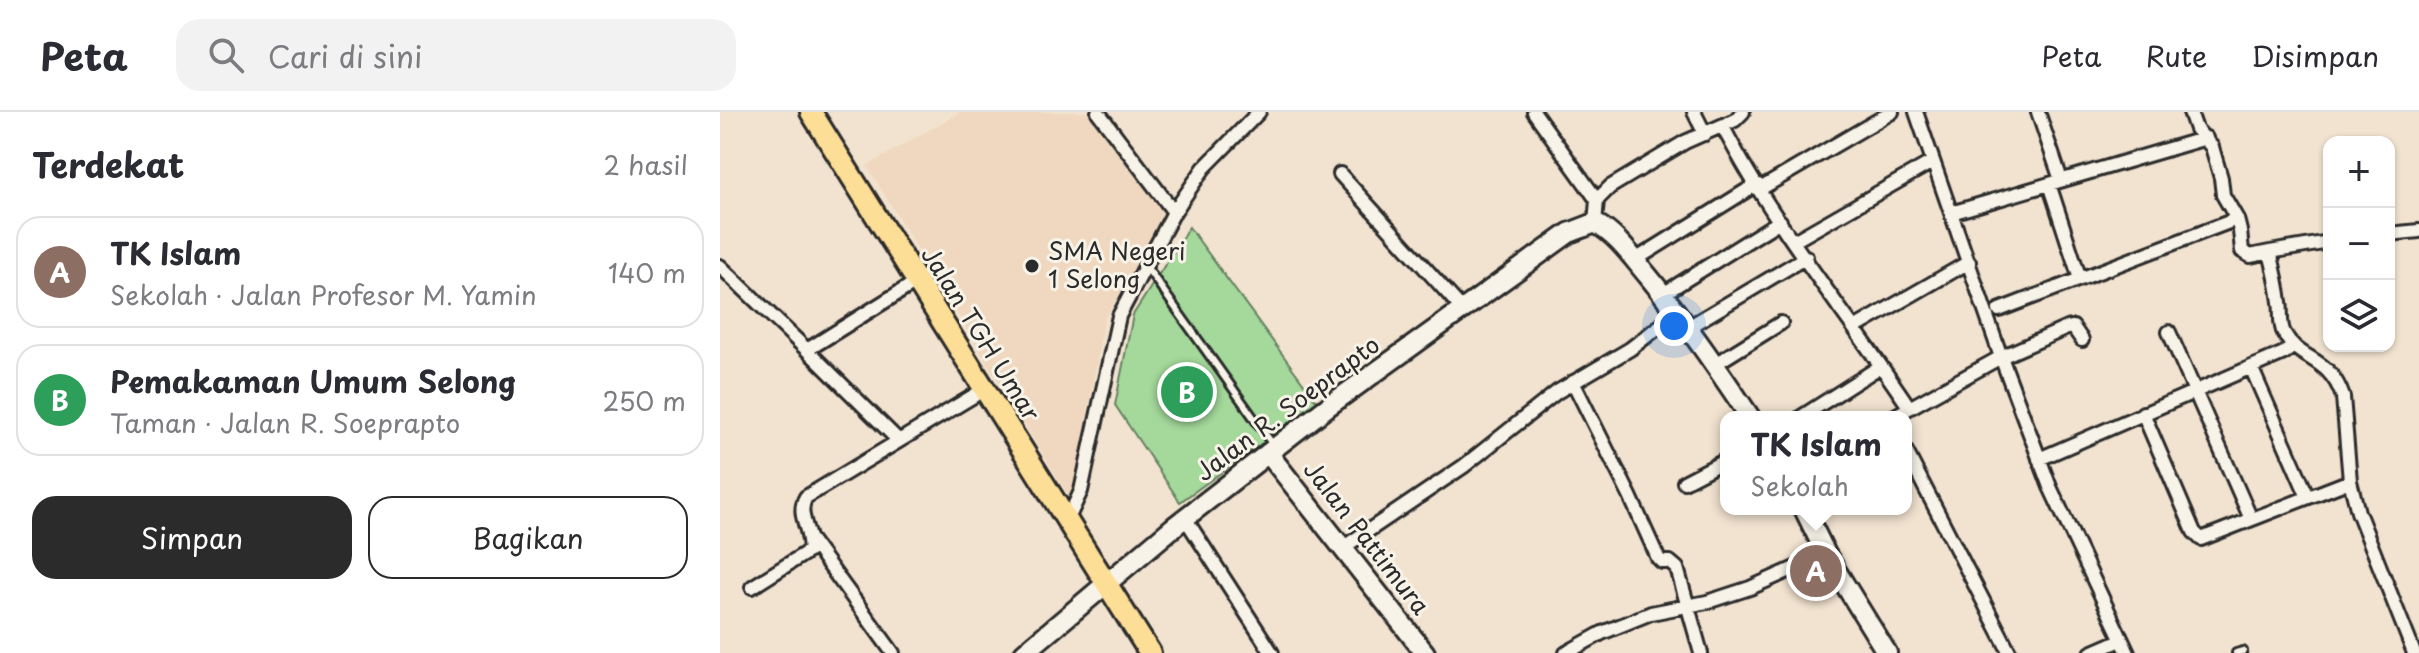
<!DOCTYPE html>
<html lang="id">
<head>
<meta charset="utf-8">
<style>
  body { margin:0; font-family:"Playpen Sans",sans-serif; background:#f2f2f3; color:#2b2b33 }
  .controls { position:absolute; right:24px; top:24px; display:grid; overflow:hidden; border-radius:16px; box-shadow:0 2px 6px #0004 }
  .controls button { width:72px; height:72px; display:grid; place-items:center; padding:0; border:0; border-bottom:2px solid #e1e1e2; background:#fff; color:#2b2b33; font:40px sans-serif }
  .you { position:absolute; left:954px; top:214px; width:28px; height:28px; margin:-20px; border:6px solid #fff; border-radius:50%; background:#1a73e8; box-shadow:0 0 0 12px #1a73e833 }
  .badge { display:grid; place-items:center; width:52px; height:52px; border-radius:50%; background:#2b2b2b; color:#fff; font-size:26px; font-weight:700 }
  .pin { position:absolute; translate:-50% -50%; border:4px solid #fff; box-shadow:0 2px 8px #0006 }
  .popup { position:absolute; left:1000px; top:299px; width:192px; height:104px; box-sizing:border-box; display:grid; place-content:center; border-radius:16px; background:#fff; filter:drop-shadow(0 2px 6px #0005); font-size:26px; white-space:nowrap; color:#7c7c81 }
  .popup b { font-size:30px; color:#2b2b33 }
  .popup::after { content:''; position:absolute; left:50%; top:100%; margin-left:-16px; border:16px solid transparent; border-top-color:#fff }
  .list { margin:0; padding:0; list-style:none }
  h2 { display:flex; justify-content:space-between; align-items:center; height:104px; margin:0; padding:0 32px; font-size:34px }
  h2 small { font-size:26px; font-weight:400; color:#7c7c81 }
  .list li { display:grid; grid-template-columns:52px 1fr auto; gap:24px; align-items:center; box-sizing:border-box; height:112px; margin:0 16px 16px; padding:0 16px; border:2px solid #e1e1e2; border-radius:24px }
  .list b { display:block; font-size:30px; white-space:nowrap }
  .list p { margin:0; font-size:26px; white-space:nowrap; color:#7c7c81 }
  .list em { font-size:26px; font-style:normal; color:#7c7c81 }
  .actions { display:flex; gap:16px; padding:24px 32px }
  .actions a { flex:1; padding:18px 0; border:2px solid #2b2b2b; border-radius:24px; text-align:center; font-size:28px; color:#2b2b2b }
  .actions .main { background:#2b2b2b; color:#fff }
  .icon { flex:none; width:44px; height:44px; fill:none; stroke:currentColor; stroke-width:2; stroke-linecap:round; stroke-linejoin:round }
  .map { position:relative; flex:none; width:1699px; height:541px; overflow:hidden }
  header { display:flex; align-items:center; gap:48px; box-sizing:border-box; height:112px; padding:0 40px; background:#fff; border-bottom:2px solid #e1e1e2 }
  header strong { font-size:38px }
  nav { display:flex; gap:44px; margin-inline-start:auto; font-size:28px }
  .search { width:560px; height:72px; background:#f2f2f3; display:flex; align-items:center; gap:20px; box-sizing:border-box; padding:0 28px; border-radius:24px; color:#7c7c81; font-size:30px }
  main { display:flex }
  aside { flex:1; background:#fff }
  .map>svg:first-child { display:block }
  .built { fill:#efd8bf }
  .green { fill:#a4d99b; stroke:#688263; stroke-width:2 }
  .lines { fill:none; stroke-linecap:round; stroke-linejoin:round }
  .lane-casing { stroke:#2b2b2b; stroke-width:12 }
  .street-casing { stroke:#2b2b2b; stroke-width:18 }
  .secondary-casing { stroke:#2b2b2b; stroke-width:24 }
  .primary-casing { stroke:#2b2b2b; stroke-width:26 }
  .lane { stroke:#f7f3e8; stroke-width:6 }
  .street { stroke:#f7f3e8; stroke-width:12 }
  .secondary { stroke:#f7f3e8; stroke-width:18 }
  .primary { stroke:#fdde96; stroke-width:20 }
  .poi-dot { fill:#2b2b2b; stroke:#f7f3e8; stroke-width:3 }
  .labels { text-anchor:middle; stroke-width:6; stroke-linejoin:round; paint-order:stroke }
  .poi-label { font-size:24px; fill:#2b2b2b; stroke:#f7f3e8; text-anchor:start }
  .street-label { font-size:24px; fill:#2b2b2b; stroke:#f7f3e8 }
</style>
</head>
<body>
<header>
<strong>Peta</strong>
<div class="search"><svg class="icon" aria-label="search" viewBox="0 0 24 24"><circle cx="10" cy="10" r="6"/><path d="M15 15l6 6"/></svg>Cari di sini</div>
<nav><a>Peta</a><a>Rute</a><a>Disimpan</a></nav>
</header>
<main>
<aside>
<h2>Terdekat<small>2 hasil</small></h2>
<ul class="list">
<li><span class="badge" style="background:#8d6e63">A</span><div><b>TK Islam</b><p>Sekolah · Jalan Profesor M. Yamin</p></div><em>140 m</em></li>
<li><span class="badge" style="background:#2e9e5b">B</span><div><b>Pemakaman Umum Selong</b><p>Taman · Jalan R. Soeprapto</p></div><em>250 m</em></li>
</ul>
<div class="actions"><a class="main">Simpan</a><a>Bagikan</a></div>
</aside>
<div class="map">
<svg width="1699" height="541" viewBox="0 0 1699 541">
  <rect width="100%" height="100%" fill="#f2e3d0"/>
  <filter id="ink" filterUnits="userSpaceOnUse"><feTurbulence type="fractalNoise" baseFrequency=".0125" numOctaves="2"/><feDisplacementMap in="SourceGraphic" scale="16" xChannelSelector="R" yChannelSelector="G"/><feConvolveMatrix kernelMatrix="1 2 1 2 8 2 1 2 1" color-interpolation-filters="sRGB"/></filter>
  <g filter="url(#ink)">
    <path class="built" d="M240,0H376L448,101L384,208L352,390L147,54Z"/>
    <path class="green" d="M469,115L598,291L460,390L395,293L413,203Z"/>
    <g class="lines">
      <g class="lane-casing">
        <path id="lane" d="M425,153L553,333
          M1516,541L1523,539"/>
      </g>
      <g class="street-casing">
        <path id="street" d="M814,0L877,88
          M974,0L985,22
          M1196,0L1281,245L1347,216L1353,215L1362,228
          M1318,0L1341,68
          M1470,0L1476,17L1492,35L1501,66L1503,83L1517,107L1520,119L1522,139L1530,144L1550,140C1554,156 1558,173 1560,190C1562,200 1559,212 1564,221C1579,250 1609,243 1623,285L1630,369L1638,400L1694,541
          M1003,15C1054,114 1127,202 1189,295
          M620,62L743,198
          M1329,72L1360,167
          M1040,77L1172,0
          M454,100L484,56L539,0
          M1231,101L1486,26
          M875,111L877,88L890,75L965,30L1015,8L1023,0
          M1669,122L1699,119
          M1074,129L1212,50
          M1550,140L1609,130
          M915,148L1037,72
          M0,154L87,238L196,170
          M943,182L1060,109
          M1279,198L1517,107
          M970,214L1086,145
          M1136,215L1249,150
          M1449,220L1531,407
          M87,238L179,329
          M995,252L1061,211
          M1531,255L1588,385
          M853,270L910,384L938,446L942,450H950L957,456L981,541
          M1423,301L1474,420L1481,427L1630,369
          M1081,305L1161,254
          M1173,305L1281,245L1330,375L1408,541
          M1186,339L1290,541
          M1319,347L1564,241L1574,234
          M964,370L1006,348
          M465,406L552,541
          M347,409L361,379L399,204L454,100L378,0
          M90,427L173,541
          M624,435L744,354L837,280L910,237L958,200
          M32,475L89,439C93,420 75,403 86,385L265,277
          M846,541L882,521L931,501L987,490L1030,476L1106,442
          M1371,541L1401,528"/>
      </g>
      <g class="secondary-casing">
        <path id="secondary" d="M548,341L705,541
          M1084,397L1106,442L1167,541
          M304,541L456,413L610,293L849,121L875,111C897,123 912,145 928,164C965,209 997,256 1030,305"/>
      </g>
      <g class="primary-casing">
        <path id="primary" d="M91,0L430,541"/>
      </g>
      <use href="#lane" class="lane"/>
      <use href="#street" class="street"/>
      <use href="#secondary" class="secondary"/>
      <use href="#primary" class="primary"/>
    </g>
  </g>
  <circle class="poi-dot" cx="312" cy="154" r="8"/>
  <g class="labels">
    <g class="poi-label">
      <text x="328" y="148">SMA Negeri<tspan x="328" dy="28">1 Selong</tspan></text>
    </g>
    <g class="street-label">
      <text transform="translate(260 222) rotate(58)" y="8">Jalan TGH Umar</text>
      <text transform="translate(568 297) rotate(-37)" y="8">Jalan R. Soeprapto</text>
      <text transform="translate(646 426) rotate(52)" y="8">Jalan Pattimura</text>
    </g>
  </g>
</svg>
<div class="controls">
<button>+</button>
<button>−</button>
<button><svg class="icon" aria-label="layers" viewBox="0 0 24 24"><path d="M12 4l9 5-9 5-9-5zM3 14l9 5 9-5"/></svg></button>
</div>
<div class="you"></div>
<div class="pin badge" style="left:1096px;top:459px;background:#8d6e63">A</div>
<div class="popup"><b>TK Islam</b>Sekolah</div>
<div class="pin badge" style="left:467px;top:280px;background:#2e9e5b">B</div>
</div>
</main>
</body>
</html>
